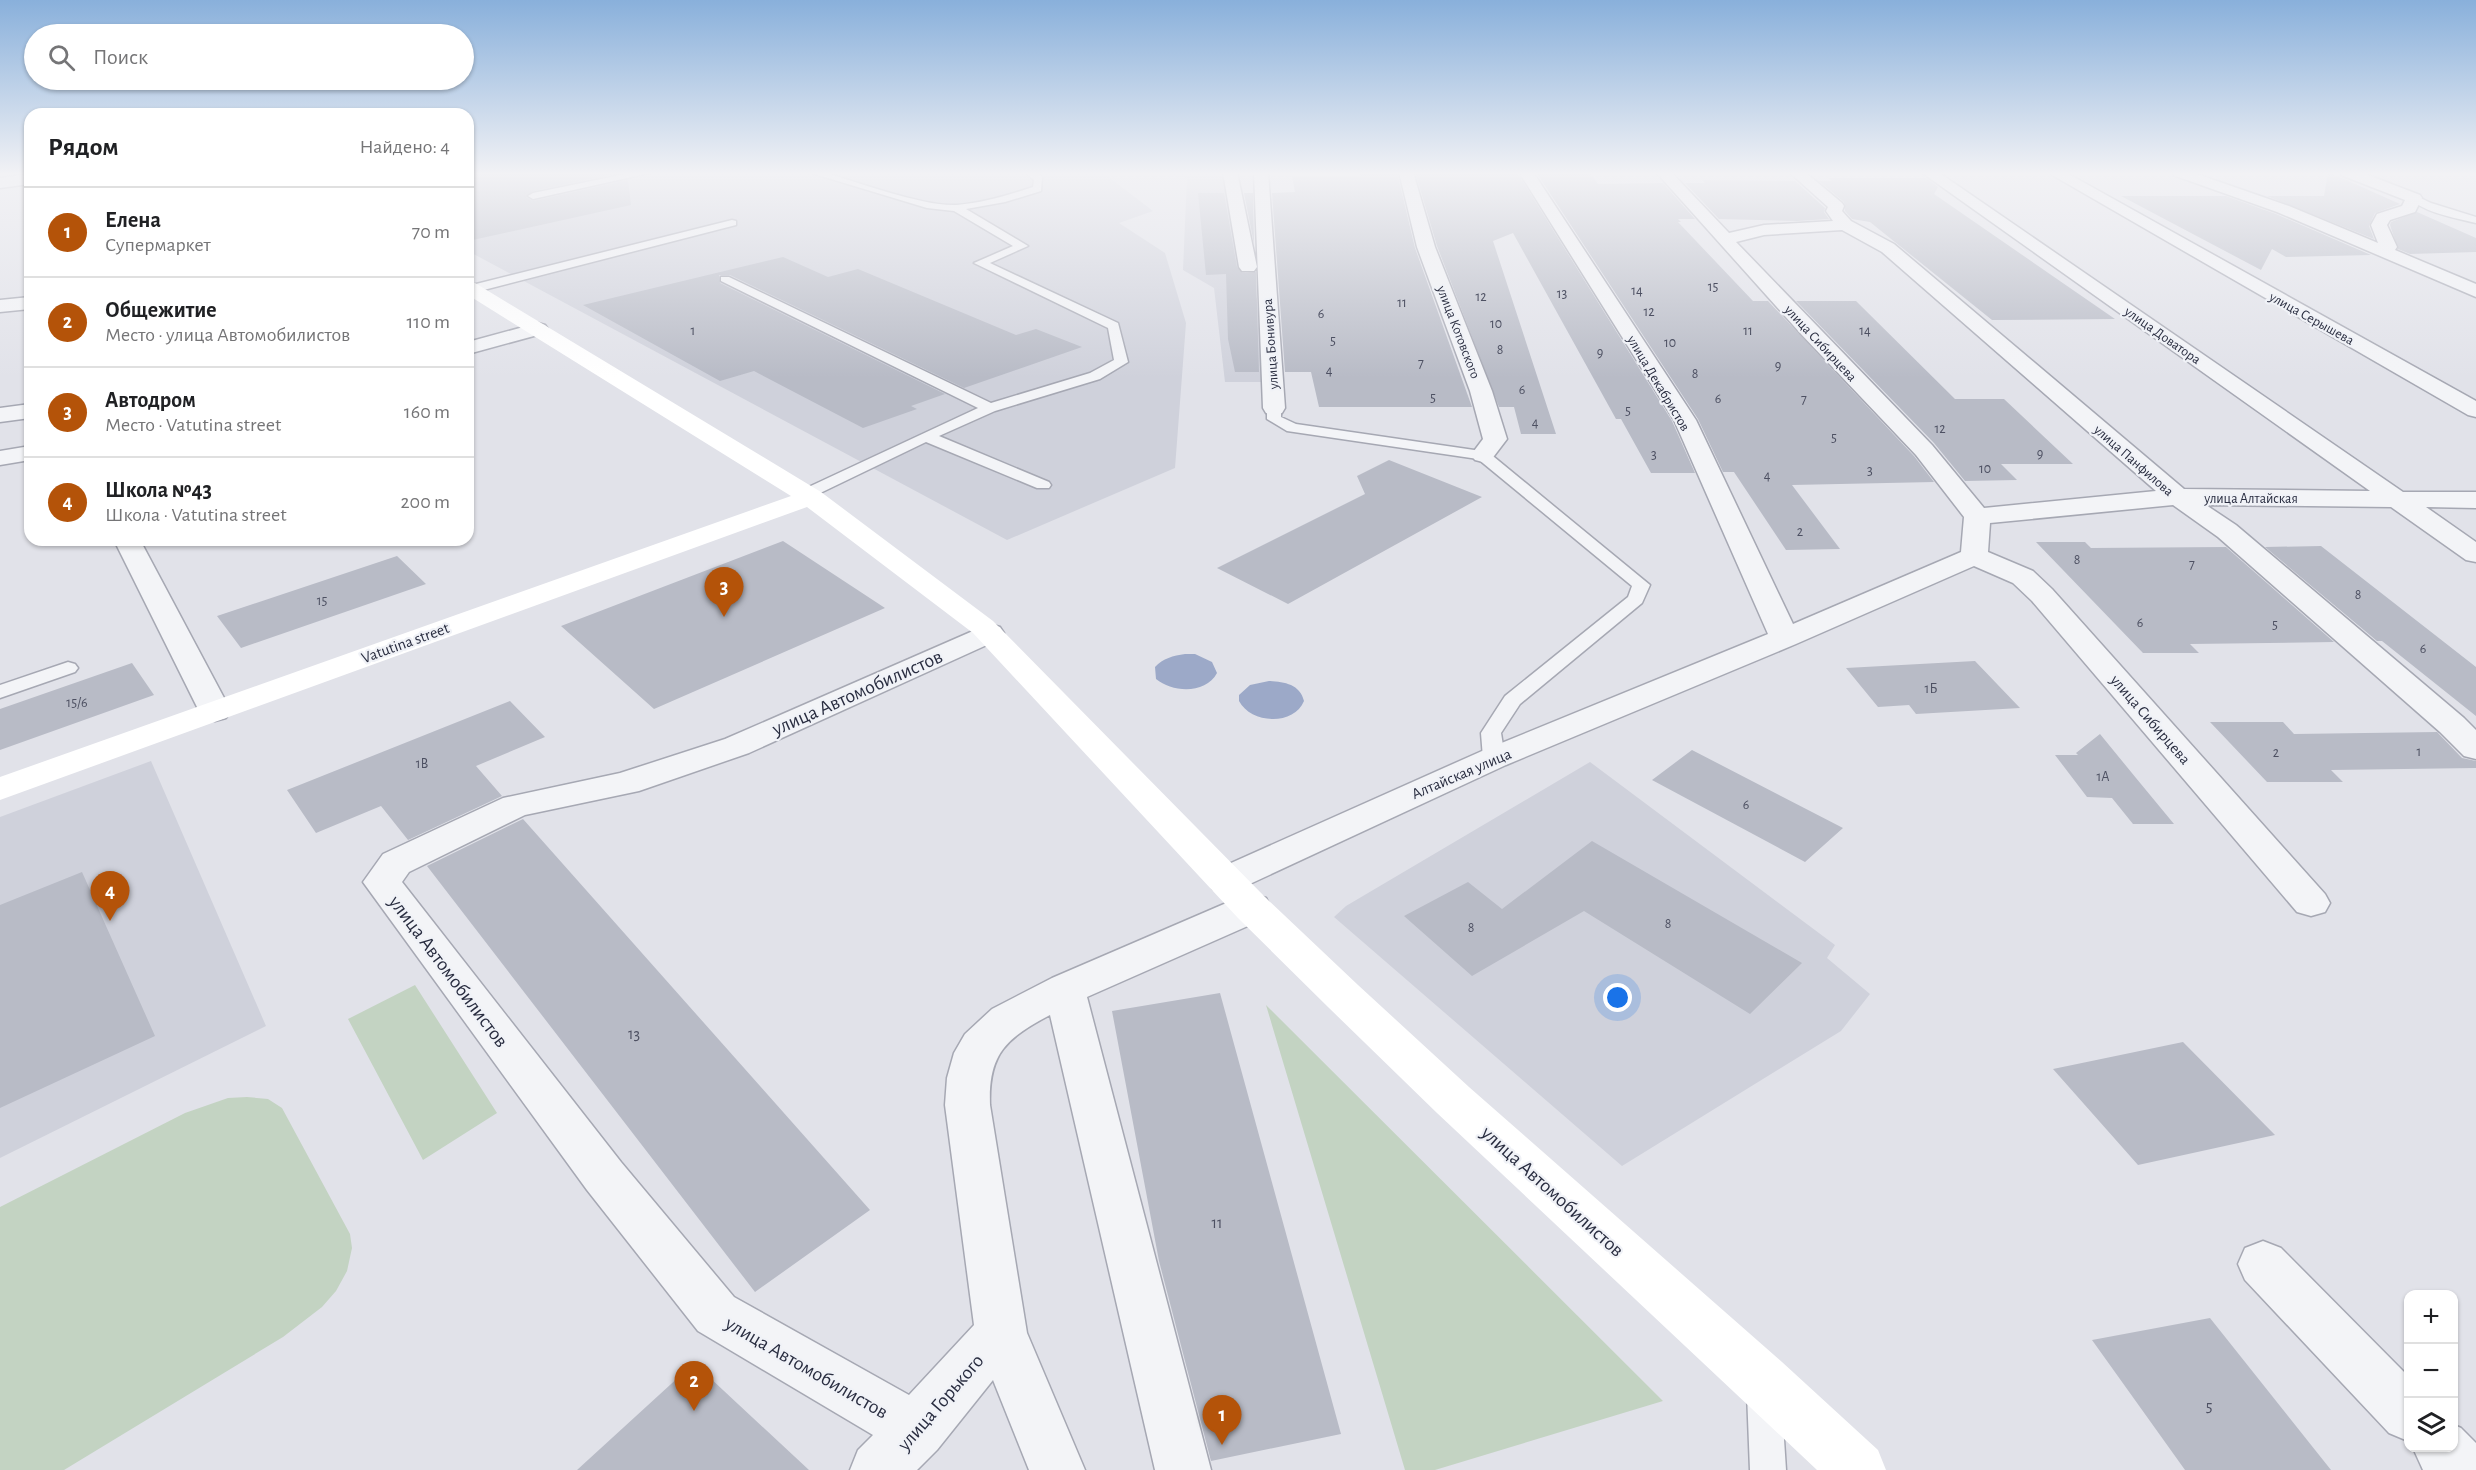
<!DOCTYPE html>
<html lang="ru">
<head>
<meta charset="utf-8">
<style>
  body { margin:0; font-family:"Alegreya Sans",sans-serif; background:#f2f2f2; color:#202124 }
  .controls { position:absolute; right:18px; bottom:18px; display:grid; overflow:hidden; border-radius:12px; box-shadow:0 2px 4px #0004 }
  .controls button { width:54px; height:54px; display:grid; place-items:center; padding:0; border:0; border-bottom:2px solid #e0e0e0; background:#fff; color:#202124; font:30px sans-serif }
  .you { position:absolute; left:1618px; top:998px; width:21px; height:21px; margin:-15px; border:4px solid #fff; border-radius:50%; background:#1a73e8; box-shadow:0 0 0 9px #1a73e833 }
  .badge { display:grid; place-items:center; width:39px; height:39px; border-radius:50%; background:#b45309; color:#fff; font-size:20px; font-weight:700 }
  .pin { position:absolute; translate:-50% -50px; filter:drop-shadow(0 2px 3px #0008) }
  .pin::after { content:''; position:absolute; top:32px; width:21px; height:18px; background:inherit; clip-path:polygon(0 0,100% 0,50% 100%) }
  .list { margin:0; padding:0; list-style:none }
  h2 { display:flex; justify-content:space-between; align-items:center; height:78px; margin:0; padding:0 24px; font-size:26px }
  h2 small { font-size:20px; font-weight:400; color:#757577 }
  .list li { display:grid; grid-template-columns:39px 1fr auto; gap:18px; align-items:center; box-sizing:border-box; height:90px; padding:0 24px; border-top:2px solid #e0e0e0 }
  .list b { display:block; font-size:22px; white-space:nowrap }
  .list p { margin:0; font-size:20px; white-space:nowrap; color:#757577 }
  .list em { font-size:20px; font-style:normal; color:#757577 }
  .icon { flex:none; width:33px; height:33px; fill:none; stroke:currentColor; stroke-width:2; stroke-linecap:round; stroke-linejoin:round }
  .map { position:relative; flex:none; width:2476px; height:1470px; overflow:hidden }
  .search { position:absolute; background:#fff; box-shadow:0 2px 4px #0004; left:24px; top:24px; width:450px; height:66px; display:flex; align-items:center; gap:15px; box-sizing:border-box; padding:0 21px; border-radius:33px; color:#757577; font-size:22px }
  .panel { position:absolute; background:#fff; box-shadow:0 2px 4px #0004; left:24px; top:108px; width:450px; height:438px; border-radius:18px }
  .map>svg:first-child { display:block }
  .built { fill:#cfd1db }
  .green { fill:#c3d3c2 }
  .water { fill:#9ca9c8 }
  .building { fill:#b8bbc6 }
  .lines { fill:none; stroke-linecap:round; stroke-linejoin:round }
  .lane-casing { stroke:#a6a8b3; stroke-width:3 }
  .street-casing { stroke:#a6a8b3; stroke-width:3 }
  .lane { fill:#f3f4f7; fill-rule:evenodd }
  .street { fill:#f3f4f7; fill-rule:evenodd }
  .secondary { fill:#fff; fill-rule:evenodd }
  .labels { text-anchor:middle; stroke-width:4.5; stroke-linejoin:round; paint-order:stroke }
  .number-label { font-size:14px; fill:#4d5062 }
  .far-street-label { font-size:14px; fill:#292d40; stroke:#f0f2f7 }
  .street-label { font-size:16px; fill:#292d40; stroke:#f0f2f7 }
  .near-number-label { font-size:16px; fill:#4d5062 }
  .near-street-label { font-size:20px; fill:#292d40; stroke:#f0f2f7 }
</style>
</head>
<body>
<div class="map">
<svg width="2476" height="1470" viewBox="0 0 2476 1470">
  <rect width="100%" height="100%" fill="#e1e2e9"/>
  <path class="built" d="M468,172H1102L1153,211L1119,223L1165,253L1186,323L1175,468L1007,540L468,251Z
    M1152,172H1235L1243,269L1257,299L1263,382H1225L1214,288L1183,270L1187,178Z
    M151,761L266,1026L0,1158V817Z
    M1590,762L1835,945L1827,958L1870,994L1841,1031L1622,1166L1334,917L1346,906Z"/>
  <path class="green" d="M415,985L497,1113L423,1160L348,1019Z
    M1266,1005L1663,1401L1435,1470H1405Z
    M247,1097L268,1099L282,1108L350,1234L352,1248L347,1271L336,1291L322,1307L283,1337L64,1470H0V1207L185,1113L228,1098Z"/>
  <path class="water" d="M1185,654H1195L1212,662L1217,673C1206,694 1173,693 1156,679L1155,667C1163,658 1173,656 1185,654Z
    M1269,681C1284,682 1300,684 1304,701C1294,726 1251,724 1239,701V695L1250,685Z"/>
  <path class="building" d="M468,172H624L533,191L526,197L533,201L628,180L631,205L468,241Z
    M1358,172H1397L1415,248L1472,407H1319L1311,372H1285L1272,193L1295,192L1292,176H1360Z
    M1415,172H1517L1672,421L1695,473H1651L1621,419H1616L1513,233L1493,241L1556,434H1521L1514,407H1499L1437,246Z
    M1536,172H1589L1598,184L1663,183L1695,219H1678L1681,222H1678L1753,301H1768L1914,456L1934,482L1792,485L1840,549L1786,550L1734,472H1723L1698,419Z
    M2328,172L2400,204L2375,213L2369,226L2374,239L2267,196H2324Z
    M1828,178H1926L1938,187L1934,194L2115,319L1992,320L1870,222L1852,219L1845,211L1844,202L1819,181H1832Z
    M1702,180L1795,181L1825,208L1824,212L1829,219L1797,221L1719,219L1685,183H1705Z
    M1198,193H1224L1237,267L1242,273L1256,272L1259,372H1235L1228,339L1226,274L1206,275Z
    M1244,193H1253L1254,244Z
    M2121,196H2226L2276,214L2371,255L2286,257L2272,249L2261,270Z
    M2417,212L2476,238V252L2410,254L2398,249L2390,225L2391,222Z
    M783,257L828,277L858,269L1016,335L1036,329L1082,347L964,388L730,275H719L720,283L945,394L911,406L917,409L863,428L754,371L720,381L583,305Z
    M1796,301H1856L1955,399H2004L2073,464H2001L2017,480L1965,481L1934,443Z
    M1389,460L1482,497L1288,604L1217,568L1365,494L1357,476Z
    M783,541L885,608L654,709L561,626Z
    M2036,542H2085L2091,548L2226,547L2334,642L2190,644L2199,653H2143Z
    M2321,546L2476,667V716L2382,641H2377L2265,547Z
    M397,556L426,584L241,648L217,616Z
    M1975,661L2020,708L1916,714L1909,705L1878,707L1846,668Z
    M132,663L154,695L0,750V709Z
    M510,701L545,737L476,766L502,796L408,840L381,806L316,833L287,790Z
    M2210,722H2283L2294,734L2437,732L2462,758L2476,761V768L2331,770L2343,782H2267Z
    M2100,734L2136,778L2174,824H2133L2112,798L2087,797L2055,755H2078L2076,753Z
    M1692,750L1843,828L1805,862L1652,780Z
    M523,819L870,1210L755,1292L427,866Z
    M1592,841L1802,963L1750,1014L1584,911L1472,976L1404,916L1468,882L1502,909Z
    M82,872L155,1036L0,1108V905Z
    M1220,993L1341,1434L1211,1461L1159,1261L1112,1011Z
    M2183,1042L2275,1135L2138,1165L2053,1069Z
    M2210,1318L2331,1470H2185L2092,1340Z
    M694,1363L809,1470H577Z"/>
  <g class="lines">
    <g class="lane-casing">
      <path id="lane" d="M635,172H654L533,199L528,196L533,193Z
        M808,172H823C857,182 925,207 957,205C983,203 1009,195 1033,187L1034,180L1025,172H1036L1042,177L1041,191L1005,202L966,209L1028,246L990,263L1118,323L1128,362L1100,379L995,411L939,436L1049,482L1051,485L1049,488H1037L926,442L812,497H800L798,494L800,491L978,408L721,281V277H729L991,403L1090,373L1114,360L1108,328L974,263L1013,246L954,211L927,208Z
        M2414,195L2431,203L2476,217V223C2455,218 2425,213 2409,198Z
        M732,220L736,221V225L472,293L468,292V286Z
        M1274,404L1281,408V417L1296,424L1488,452L1650,585L1642,603L1520,704L1501,733L1505,758L1502,763L1494,765L1486,763L1483,758L1481,733L1505,696L1628,597L1632,586L1478,459L1287,431L1267,419V408Z
        M68,662L75,664L78,668L75,672L0,698V685Z
        M1764,1376L1776,1381L1781,1393L1786,1470H1750L1747,1393L1752,1381Z"/>
    </g>
    <g class="street-casing">
      <path id="street" d="M1223,172H1237L1257,267L1254,271H1242L1239,267Z
        M1254,172H1268L1285,408L1282,413L1274,415L1266,413L1263,408Z
        M1399,172H1413L1435,247L1492,391L1507,439L1491,460L1483,462L1475,460L1471,455L1483,439L1470,391L1417,247Z
        M1519,172H1533L1696,420L1793,624L1961,552L1964,517L1916,455L1801,334L1656,172H1671L1729,233L1764,225L1833,221L1826,211L1828,207L1789,172H1805L1842,203L1844,206L1842,211L1851,221L1894,244L2184,489L2370,491L1921,172H1938L2403,492H2476V508L2426,507L2476,542V562L2466,560L2391,507L2206,505L2236,525L2464,718L2476,730V759L2464,756L2440,732L2218,537L2173,505L1990,523L1988,552L2033,571L2052,589L2325,894L2330,903L2325,912L2311,916L2297,912L2032,601L2013,583L1974,566L1796,644L1506,765L1239,889L1226,893L1213,889L1207,880L1213,871L1482,751L1768,634L1674,420ZM1842,230L1882,252L2156,491L1984,508L1932,445L1736,242L1764,235Z
        M2047,172H2065L2476,401V417L2468,415Z
        M2171,172H2191L2289,206L2378,243L2371,225L2377,214L2402,206L2405,200L2341,175L2339,172H2360L2420,195L2422,198L2415,212L2390,220L2387,225L2397,247L2395,250L2476,284V297L2277,212L2173,175Z
        M30,174V184L0,188V178Z
        M30,297V309L0,312V300Z
        M538,323L545,325L548,329L545,333L468,354V342Z
        M30,404V418L0,422V408Z
        M30,446V460L0,465V451Z
        M114,540H140L231,711L226,718L215,721L204,718L199,711Z
        M989,624L1000,627L1004,633L1000,639L749,753L639,791L525,815L409,872L402,882L621,1162L734,1297L909,1395L974,1325L945,1105L947,1078L954,1053L965,1034L992,1009L1052,978L1238,898L1252,894L1266,898L1271,908L1266,918L1087,997L1211,1470H1155L1050,1015C1007,1038 988,1053 990,1105L1027,1333L1085,1470H1029L993,1380L937,1450L917,1470H850L858,1450L873,1435L698,1331L587,1190L363,882L383,854L503,798L620,773L725,739Z
        M2263,1241L2281,1248L2408,1376V1441L2389,1433L2245,1280L2238,1264L2245,1248Z
        M2454,1425L2461,1428L2476,1443V1470H2423L2413,1448H2454Z"/>
    </g>
    <use href="#lane" class="lane"/>
    <use href="#street" class="street"/>
    <path class="secondary" d="M468,281L475,283L821,492L993,621L1266,898L1358,985L1469,1087L1782,1362L1878,1450L1886,1470H1817L1437,1113L1328,1007L1238,918L973,633L807,507L0,800V777L791,496L468,295Z"/>
  </g>
  <linearGradient id="sky" x2="0" y2="1"><stop stop-color="#89b0db"/><stop offset="0.46" stop-color="#f2f2f5"/><stop offset="1" stop-color="#f2f2f5" stop-opacity="0"/></linearGradient>
  <rect width="2476" height="378" fill="url(#sky)"/>
  <g class="labels">
    <g class="number-label">
      <text x="1713" y="291">15</text>
      <text x="1637" y="295">14</text>
      <text x="1562" y="298">13</text>
      <text x="1481" y="301">12</text>
      <text x="1402" y="307">11</text>
      <text x="1649" y="316">12</text>
      <text x="1321" y="318">6</text>
      <text x="1496" y="328">10</text>
      <text x="693" y="335">1</text>
      <text x="1748" y="335">11</text>
      <text x="1865" y="335">14</text>
      <text x="1333" y="345">5</text>
      <text x="1670" y="347">10</text>
      <text x="1500" y="354">8</text>
      <text x="1600" y="357">9</text>
      <text x="1421" y="367">7</text>
      <text x="1778" y="370">9</text>
      <text x="1329" y="375">4</text>
      <text x="1695" y="378">8</text>
      <text x="1522" y="394">6</text>
      <text x="1433" y="402">5</text>
      <text x="1718" y="403">6</text>
      <text x="1804" y="403">7</text>
      <text x="1628" y="415">5</text>
      <text x="1535" y="427">4</text>
      <text x="1940" y="433">12</text>
      <text x="1834" y="442">5</text>
      <text x="2040" y="458">9</text>
      <text x="1654" y="459">3</text>
      <text x="1985" y="473">10</text>
      <text x="1870" y="475">3</text>
      <text x="1767" y="480">4</text>
      <text x="1800" y="536">2</text>
      <text x="2077" y="564">8</text>
      <text x="2192" y="568">7</text>
      <text x="2358" y="599">8</text>
      <text x="322" y="605">15</text>
      <text x="2140" y="627">6</text>
      <text x="2275" y="629">5</text>
      <text x="2423" y="653">6</text>
      <text x="1931" y="693">1Б</text>
      <text x="77" y="707">15/6</text>
      <text x="2419" y="756">1</text>
      <text x="2276" y="757">2</text>
      <text x="422" y="768">1В</text>
      <text x="2103" y="781">1А</text>
      <text x="1746" y="809">6</text>
      <text x="1668" y="928">8</text>
      <text x="1471" y="932">8</text>
    </g>
    <g class="far-street-label">
      <text transform="translate(2312 318) rotate(29)" y="5">улица Серышева</text>
      <text transform="translate(1459 332) rotate(69)" y="5">улица Котовского</text>
      <text transform="translate(2163 335) rotate(35)" y="5">улица Доватора</text>
      <text transform="translate(1821 343) rotate(47)" y="5">улица Сибирцева</text>
      <text transform="translate(1270 344) rotate(-94)" y="5">улица Бонивура</text>
      <text transform="translate(1659 383) rotate(59)" y="5">улица Декабристов</text>
      <text transform="translate(2134 460) rotate(41)" y="5">улица Панфилова</text>
      <text x="2251" y="503">улица Алтайская</text>
    </g>
    <g class="street-label">
      <text transform="translate(405 642) rotate(-20)" y="6">Vatutina street</text>
      <text transform="translate(2151 719) rotate(49)" y="6">улица Сибирцева</text>
      <text transform="translate(1461 773) rotate(-23)" y="6">Алтайская улица</text>
    </g>
    <g class="near-number-label">
      <text x="634" y="1039">13</text>
      <text x="1217" y="1228">11</text>
      <text x="2209" y="1411">5</text>
    </g>
    <g class="near-street-label">
      <text transform="translate(857 692) rotate(-24)" y="7">улица Автомобилистов</text>
      <text transform="translate(449 971) rotate(53)" y="7">улица Автомобилистов</text>
      <text transform="translate(1553 1191) rotate(42)" y="7">улица Автомобилистов</text>
      <text transform="translate(807 1367) rotate(30)" y="7">улица Автомобилистов</text>
      <text transform="translate(940 1402) rotate(-49)" y="7">улица Горького</text>
    </g>
  </g>
</svg>
<div class="controls">
<button>+</button>
<button>−</button>
<button><svg class="icon" aria-label="layers" viewBox="0 0 24 24"><path d="M12 4l9 5-9 5-9-5zM3 14l9 5 9-5"/></svg></button>
</div>
<div class="you"></div>
<div class="pin badge" style="left:1222px;top:1445px">1</div>
<div class="pin badge" style="left:694px;top:1411px">2</div>
<div class="pin badge" style="left:724px;top:617px">3</div>
<div class="pin badge" style="left:110px;top:921px">4</div>
<div class="search"><svg class="icon" aria-label="search" viewBox="0 0 24 24"><circle cx="10" cy="10" r="6"/><path d="M15 15l6 6"/></svg>Поиск</div>
<section class="panel">
<h2>Рядом<small>Найдено: 4</small></h2>
<ul class="list">
<li><span class="badge">1</span><div><b>Елена</b><p>Супермаркет</p></div><em>70 m</em></li>
<li><span class="badge">2</span><div><b>Общежитие</b><p>Место · улица Автомобилистов</p></div><em>110 m</em></li>
<li><span class="badge">3</span><div><b>Автодром</b><p>Место · Vatutina street</p></div><em>160 m</em></li>
<li><span class="badge">4</span><div><b>Школа №43</b><p>Школа · Vatutina street</p></div><em>200 m</em></li>
</ul>
</section>
</div>
</body>
</html>
